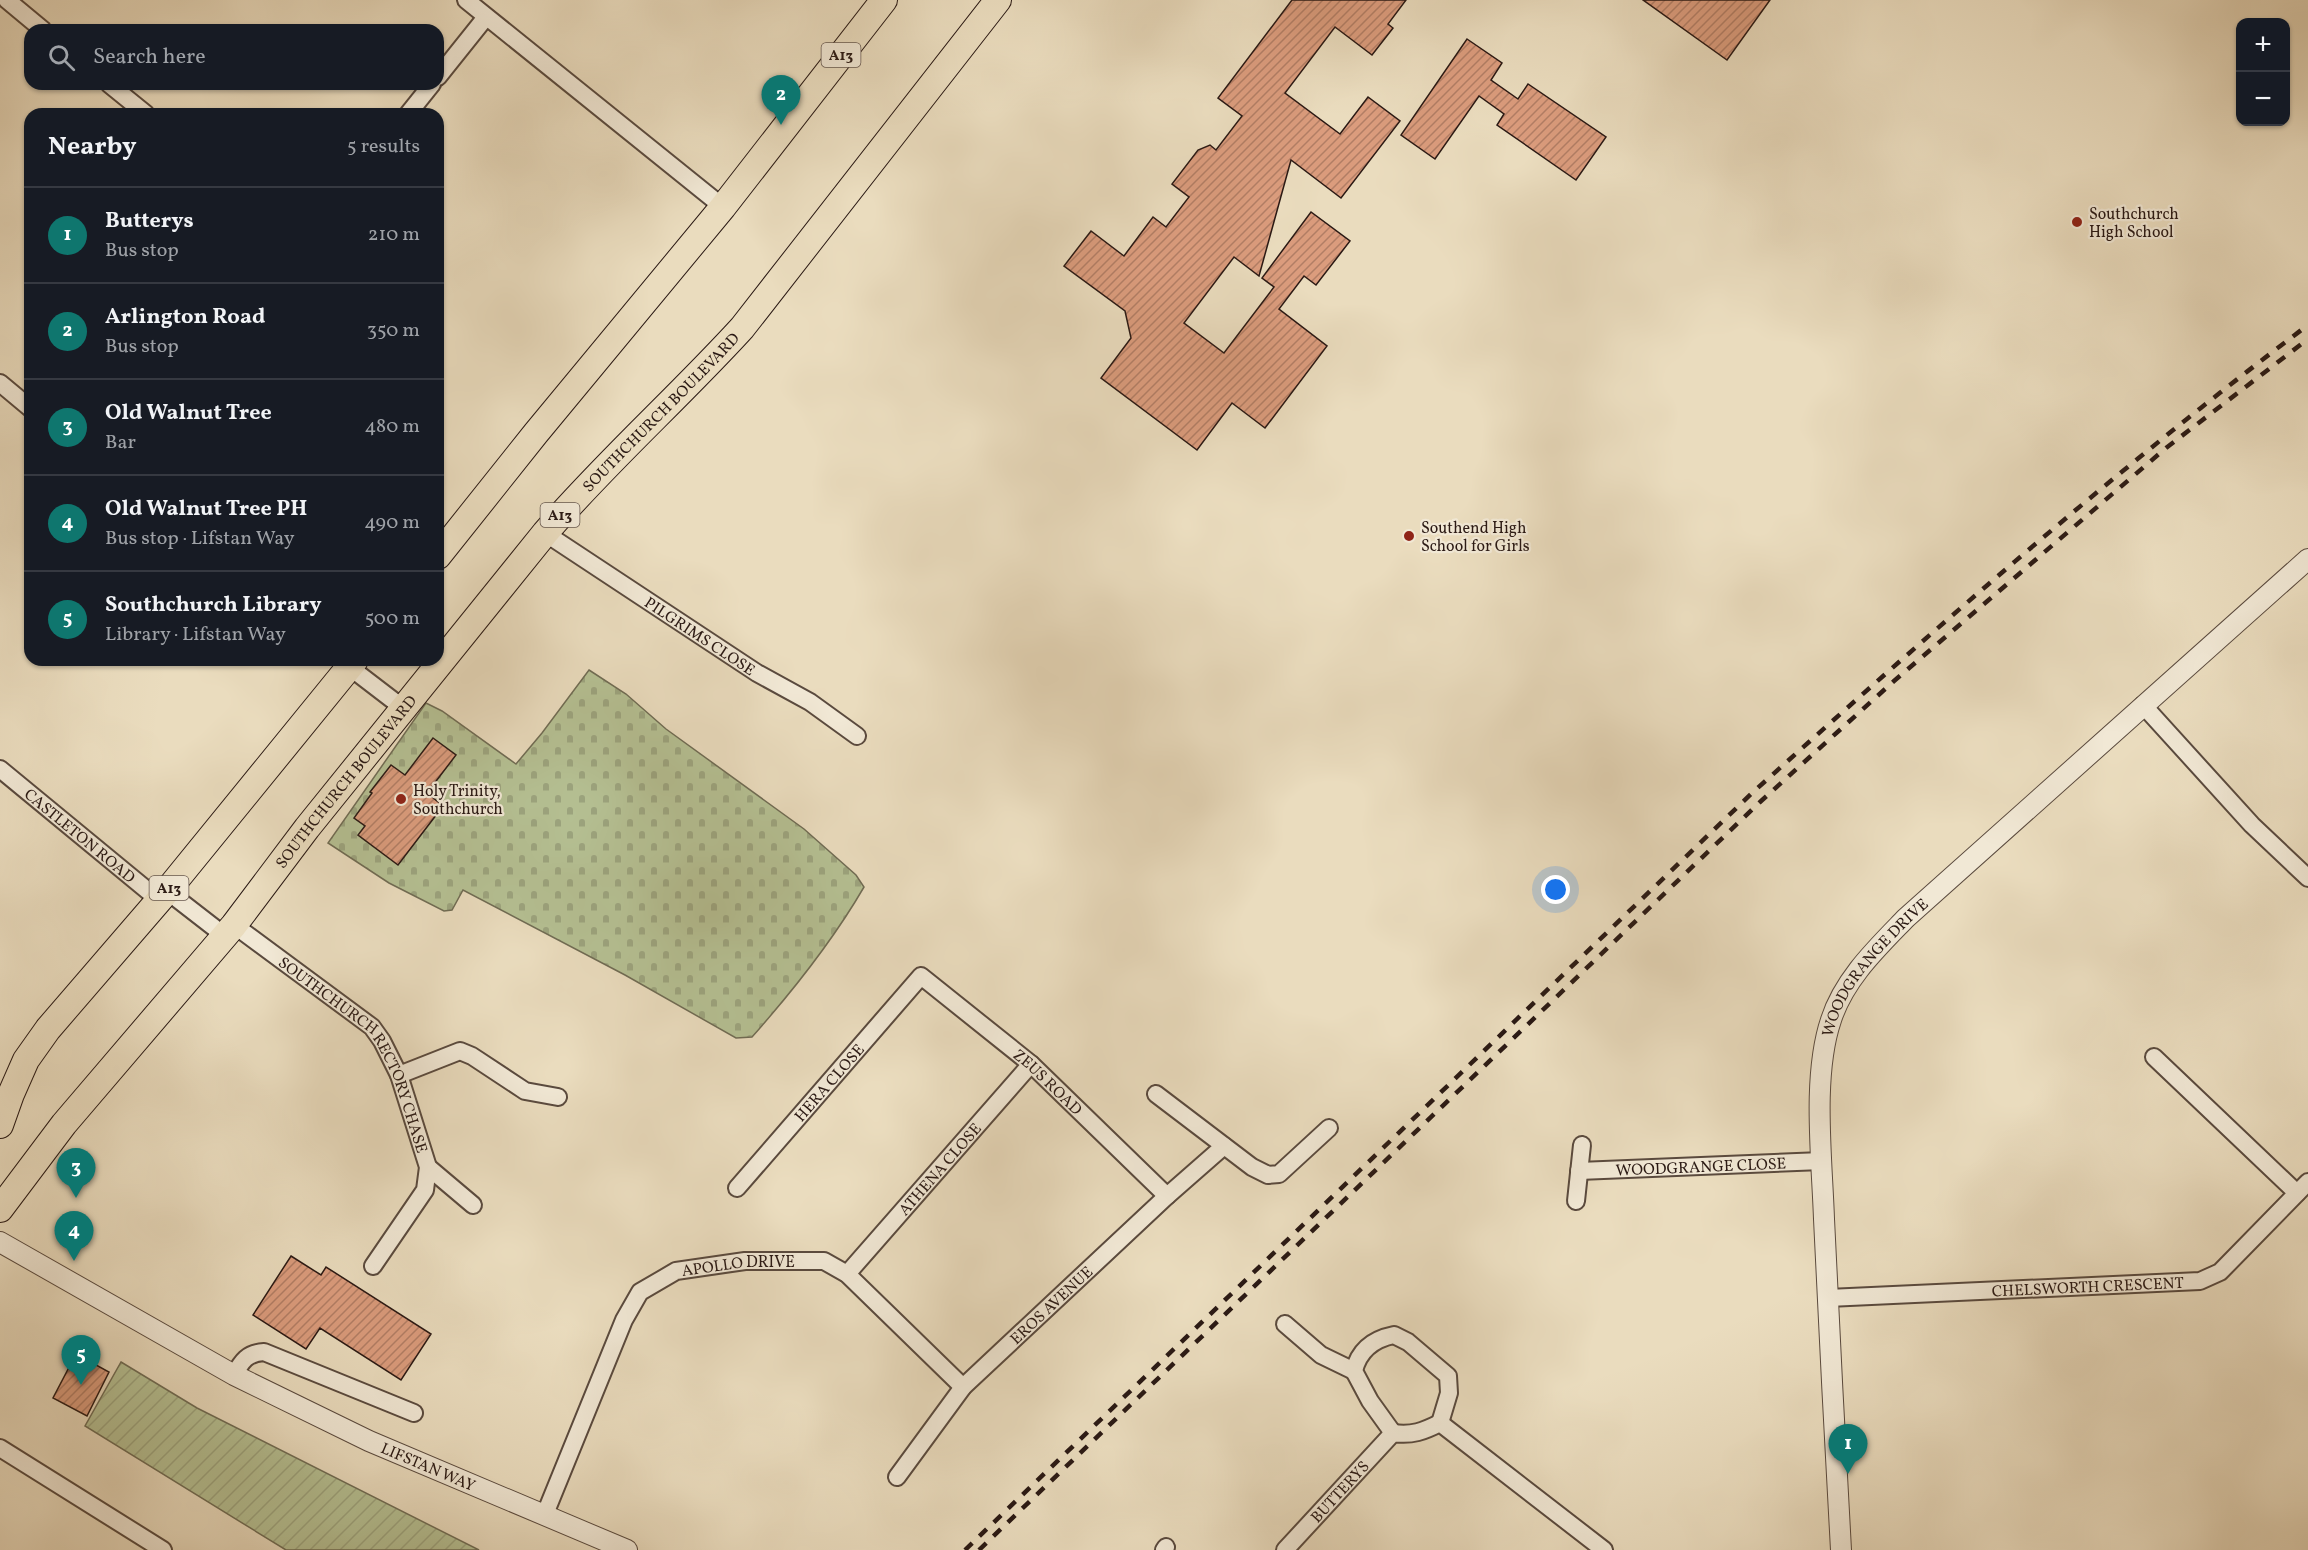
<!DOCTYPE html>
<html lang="en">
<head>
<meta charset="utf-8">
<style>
  body { margin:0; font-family:Vollkorn,serif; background:#20242c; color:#f1f3f6 }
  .controls { position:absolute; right:18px; top:18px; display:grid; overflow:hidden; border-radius:12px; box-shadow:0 2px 4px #0004 }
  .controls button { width:54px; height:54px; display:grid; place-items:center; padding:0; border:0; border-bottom:2px solid #363941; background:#171b24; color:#f1f3f6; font:30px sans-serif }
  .you { position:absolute; left:1556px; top:890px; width:21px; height:21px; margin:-15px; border:4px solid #fff; border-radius:50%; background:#1a73e8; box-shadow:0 0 0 9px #1a73e833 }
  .badge { display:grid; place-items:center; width:39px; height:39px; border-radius:50%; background:#0f766e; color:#fff; font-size:20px; font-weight:700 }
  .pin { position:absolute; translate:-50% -50px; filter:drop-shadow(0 2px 3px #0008) }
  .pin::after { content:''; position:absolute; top:32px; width:21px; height:18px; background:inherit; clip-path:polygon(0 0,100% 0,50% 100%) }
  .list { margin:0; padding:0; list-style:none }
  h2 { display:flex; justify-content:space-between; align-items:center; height:78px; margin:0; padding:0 24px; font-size:26px }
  h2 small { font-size:20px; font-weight:400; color:#9ea1a6 }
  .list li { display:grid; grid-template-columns:39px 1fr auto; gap:18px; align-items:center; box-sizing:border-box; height:96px; padding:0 24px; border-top:2px solid #363941 }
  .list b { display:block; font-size:22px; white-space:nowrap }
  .list p { margin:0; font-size:20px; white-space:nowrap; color:#9ea1a6 }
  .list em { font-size:20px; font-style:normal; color:#9ea1a6 }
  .icon { flex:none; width:33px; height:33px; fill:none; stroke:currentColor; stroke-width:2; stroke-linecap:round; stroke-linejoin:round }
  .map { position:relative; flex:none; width:2308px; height:1550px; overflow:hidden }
  .search { position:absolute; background:#171b24; box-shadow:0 2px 4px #0004; left:24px; top:24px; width:420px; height:66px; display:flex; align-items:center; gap:15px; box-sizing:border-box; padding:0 21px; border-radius:18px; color:#9ea1a6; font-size:22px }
  .panel { position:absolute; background:#171b24; box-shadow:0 2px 4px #0004; left:24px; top:108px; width:420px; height:558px; border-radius:18px }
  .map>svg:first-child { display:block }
  .cemetery { fill:url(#cemetery-stones); stroke:#706c54; stroke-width:1.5 }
  .garden { fill:url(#garden-furrows); stroke:#706c54; stroke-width:1.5 }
  .building { fill:url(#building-hatch); stroke:#2a1914; stroke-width:1.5 }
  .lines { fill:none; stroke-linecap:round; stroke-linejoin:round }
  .minor-casing { stroke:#5a4a3e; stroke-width:20 }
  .tertiary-casing { stroke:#5a4a3e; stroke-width:22 }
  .primary-casing { stroke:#2a1914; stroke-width:28 }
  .minor { stroke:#f1e8d5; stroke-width:16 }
  .tertiary { stroke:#f1e8d5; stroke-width:20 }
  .primary { stroke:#eadcbe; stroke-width:26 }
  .rail { stroke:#2a1914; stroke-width:4.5; stroke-dasharray:10 10; stroke-linecap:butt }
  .poi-dot { fill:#8f2418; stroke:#f1e8d5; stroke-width:2 }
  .labels { text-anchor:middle; stroke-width:4.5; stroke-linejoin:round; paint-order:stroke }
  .shield { fill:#f1e8d5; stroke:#66574e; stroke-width:1.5 }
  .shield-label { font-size:15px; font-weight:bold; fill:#2a1914 }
  .poi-label { font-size:16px; fill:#2a1914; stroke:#f1e8d5; text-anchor:start }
  .street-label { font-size:16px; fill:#2a1914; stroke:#f1e8d5 }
</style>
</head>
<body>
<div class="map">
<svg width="2308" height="1550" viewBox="0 0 2308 1550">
  <defs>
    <pattern id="cemetery-stones" width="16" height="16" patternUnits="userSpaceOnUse" patternTransform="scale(1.5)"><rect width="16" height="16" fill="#b5c093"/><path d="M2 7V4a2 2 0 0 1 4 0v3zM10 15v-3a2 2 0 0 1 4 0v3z" fill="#9ca47e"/></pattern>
    <pattern id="garden-furrows" width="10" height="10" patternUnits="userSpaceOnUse" patternTransform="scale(1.5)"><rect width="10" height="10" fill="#b5c093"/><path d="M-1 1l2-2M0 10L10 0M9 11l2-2" fill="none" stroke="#9ca47e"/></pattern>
    <pattern id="building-hatch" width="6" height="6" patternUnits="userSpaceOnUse" patternTransform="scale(1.5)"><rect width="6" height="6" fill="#db9c7d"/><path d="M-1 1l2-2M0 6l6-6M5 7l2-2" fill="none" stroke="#b27e65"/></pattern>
  </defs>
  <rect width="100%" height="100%" fill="#eadcbe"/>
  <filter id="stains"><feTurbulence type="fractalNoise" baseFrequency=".00333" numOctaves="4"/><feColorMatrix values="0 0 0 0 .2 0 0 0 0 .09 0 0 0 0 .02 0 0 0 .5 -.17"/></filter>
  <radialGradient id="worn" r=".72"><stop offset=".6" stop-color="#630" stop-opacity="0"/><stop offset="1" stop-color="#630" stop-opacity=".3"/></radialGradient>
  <path class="cemetery" d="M589,670L626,694L666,729L804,829L856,875L864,887C835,937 791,993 752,1037L736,1038L625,975L463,890L452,910L444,911L389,883L328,843L426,703L442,711L516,764L542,733Z"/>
  <path class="garden" d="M121,1362L197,1408L479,1550H286L85,1426Z"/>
  <path class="building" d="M1292,0H1406L1388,24L1393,28L1372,55L1335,27L1285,93L1340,134L1368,97L1400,121L1341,198L1291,160L1259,276L1234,257L1184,323L1224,353L1274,287L1262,278L1311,212L1350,241L1316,285L1304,276L1279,309L1327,346L1265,428L1232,403L1197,450L1101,378L1131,338L1125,311L1064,266L1091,231L1124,256L1153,217L1166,227L1189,197L1172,184L1198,150L1210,145L1216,150L1242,116L1218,98Z
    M1643,0H1770L1727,60Z
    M1467,39L1502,63L1491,80L1518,99L1528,84L1606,137L1576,180L1497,125L1504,114L1479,96L1435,159L1401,135Z
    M433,738L456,755L427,793L443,806L398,865L358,835L365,826L354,818L372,793L370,792L391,765L405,775Z
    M291,1256L321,1275L326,1267L431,1334L401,1380L320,1328L306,1349L253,1315Z
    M76,1354L109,1372L87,1416L53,1398Z"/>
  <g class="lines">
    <g class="minor-casing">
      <g id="minor">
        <path d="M7,0L43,30"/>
        <path d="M466,0L723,207"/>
        <path d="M438,77L486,17"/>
        <path d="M109,84L146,114"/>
        <path d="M408,114L432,84"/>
        <path d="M0,383L30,408"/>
        <path id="s1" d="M545,533L757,673L810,702L857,736"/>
        <path d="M343,662L403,708"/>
        <path d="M2143,705L2252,825L2308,878"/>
        <path id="s2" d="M0,769L159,900"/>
        <path d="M167,891L225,936"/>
        <path id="s3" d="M234,925L372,1027L382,1041L399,1075L428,1167L425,1190L373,1266"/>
        <path d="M2154,1057L2297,1193"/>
        <path d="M399,1075L460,1051L472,1056L525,1091L558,1097"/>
        <path d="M1156,1094L1252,1167L1268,1175L1279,1174L1329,1128"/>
        <path d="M428,1167L473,1205"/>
        <path id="s4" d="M1579,1171L1822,1161"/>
        <path id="s5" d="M737,1188L921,976L1031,1064L1167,1196"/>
        <path d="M1576,1201L1582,1145"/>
        <path id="s6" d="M847,1274L1031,1064"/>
        <path id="s7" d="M1828,1298L2200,1281L2220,1272L2308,1182"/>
        <path d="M1285,1324L1321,1355L1354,1371"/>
        <path d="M234,1375C242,1361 247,1353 264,1352L414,1413"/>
        <path d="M1393,1433L1370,1401L1354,1371C1359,1350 1374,1339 1394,1335L1408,1342L1448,1376L1449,1393L1440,1423"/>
        <path d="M0,1448L163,1550"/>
        <path id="s8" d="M897,1477L963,1387L1167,1196L1224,1146"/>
        <path id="s9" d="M545,1514L624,1320L640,1292L676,1271L745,1261H824L847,1274L963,1387"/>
        <path d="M1164,1550L1166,1547"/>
        <path id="s10" d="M1285,1550L1393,1433C1412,1436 1424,1431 1440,1423L1604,1550"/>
      </g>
    </g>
    <g class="tertiary-casing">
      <g id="tertiary">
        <path id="s11" d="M0,1242L234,1375L369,1441L627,1550"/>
        <path id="s12" d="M1841,1550C1835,1440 1829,1329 1824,1219C1822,1159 1812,1076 1831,1020C1844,979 1877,948 1906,918L2308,559"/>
      </g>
    </g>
    <g class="primary-casing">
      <g id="primary">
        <path d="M438,556L536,433L723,207L884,0"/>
        <path d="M0,1125L11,1094L26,1060L48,1029L167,891L355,660"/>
        <path id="s13" d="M0,1209L64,1124L234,925L307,828L545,533C607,461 678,398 742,328L998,0"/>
      </g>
    </g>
    <use href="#minor" class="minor"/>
    <use href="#tertiary" class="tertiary"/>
    <use href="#primary" class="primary"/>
    <path class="rail" d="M965,1550L1751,794C1931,632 2114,471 2308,325
      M979,1550L1760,802L1894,681L2166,448L2308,339"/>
  </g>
  <g class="poi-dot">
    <circle cx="2077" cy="222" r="6"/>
    <circle cx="1409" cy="536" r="6"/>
    <circle cx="401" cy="799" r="6"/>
  </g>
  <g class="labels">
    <g class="shield">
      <rect x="821.5" y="43" width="39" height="24" rx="4.5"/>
      <rect x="540.5" y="503" width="39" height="24" rx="4.5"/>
      <rect x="149.5" y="876" width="39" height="24" rx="4.5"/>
    </g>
    <g class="shield-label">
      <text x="841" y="60">A13</text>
      <text x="560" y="520">A13</text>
      <text x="169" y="893">A13</text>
    </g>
    <g class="poi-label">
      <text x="2089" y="219">Southchurch<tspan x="2089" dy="18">High School</tspan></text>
      <text x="1421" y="533">Southend High<tspan x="1421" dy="18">School for Girls</tspan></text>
      <text x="413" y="796">Holy Trinity,<tspan x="413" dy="18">Southchurch</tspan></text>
    </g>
    <g class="street-label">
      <text dy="6" stroke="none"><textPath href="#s13" startOffset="1036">SOUTHCHURCH BOULEVARD</textPath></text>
      <text dy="6" stroke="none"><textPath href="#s1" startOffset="186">PILGRIMS CLOSE</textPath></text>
      <text dy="6" stroke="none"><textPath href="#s13" startOffset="550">SOUTHCHURCH BOULEVARD</textPath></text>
      <text dy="6" stroke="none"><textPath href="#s2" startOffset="104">CASTLETON ROAD</textPath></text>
      <text dy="6" stroke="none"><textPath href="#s12" startOffset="600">WOODGRANGE DRIVE</textPath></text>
      <text dy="6" stroke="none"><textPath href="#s3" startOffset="183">SOUTHCHURCH RECTORY CHASE</textPath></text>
      <text dy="6" stroke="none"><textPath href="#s5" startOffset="140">HERA CLOSE</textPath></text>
      <text dy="6" stroke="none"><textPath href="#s5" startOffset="446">ZEUS ROAD</textPath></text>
      <text dy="6" stroke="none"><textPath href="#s4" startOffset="122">WOODGRANGE CLOSE</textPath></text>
      <text dy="6" stroke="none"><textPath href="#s6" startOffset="140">ATHENA CLOSE</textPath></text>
      <text dy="6" stroke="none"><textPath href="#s9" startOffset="346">APOLLO DRIVE</textPath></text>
      <text dy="6" stroke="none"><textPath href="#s7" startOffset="260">CHELSWORTH CRESCENT</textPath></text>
      <text dy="6" stroke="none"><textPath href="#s8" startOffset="232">EROS AVENUE</textPath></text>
      <text dy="6" stroke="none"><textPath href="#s11" startOffset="484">LIFSTAN WAY</textPath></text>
      <text dy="6" stroke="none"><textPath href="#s10" startOffset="80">BUTTERYS</textPath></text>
    </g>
  </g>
  <rect width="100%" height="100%" filter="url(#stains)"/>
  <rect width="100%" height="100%" fill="url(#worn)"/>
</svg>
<div class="controls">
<button>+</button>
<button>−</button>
</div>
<div class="you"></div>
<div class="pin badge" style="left:1848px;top:1474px">1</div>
<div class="pin badge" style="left:781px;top:125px">2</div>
<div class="pin badge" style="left:76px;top:1198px">3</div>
<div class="pin badge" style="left:74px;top:1261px">4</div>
<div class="pin badge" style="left:81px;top:1385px">5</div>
<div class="search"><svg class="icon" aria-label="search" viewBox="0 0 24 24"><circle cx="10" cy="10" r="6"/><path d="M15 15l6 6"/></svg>Search here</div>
<section class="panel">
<h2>Nearby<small>5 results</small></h2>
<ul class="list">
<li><span class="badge">1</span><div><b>Butterys</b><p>Bus stop</p></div><em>210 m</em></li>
<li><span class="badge">2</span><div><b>Arlington Road</b><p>Bus stop</p></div><em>350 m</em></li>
<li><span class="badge">3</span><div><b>Old Walnut Tree</b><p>Bar</p></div><em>480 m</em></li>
<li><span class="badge">4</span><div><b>Old Walnut Tree PH</b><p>Bus stop · Lifstan Way</p></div><em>490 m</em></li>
<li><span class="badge">5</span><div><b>Southchurch Library</b><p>Library · Lifstan Way</p></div><em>500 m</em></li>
</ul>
</section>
</div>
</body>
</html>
